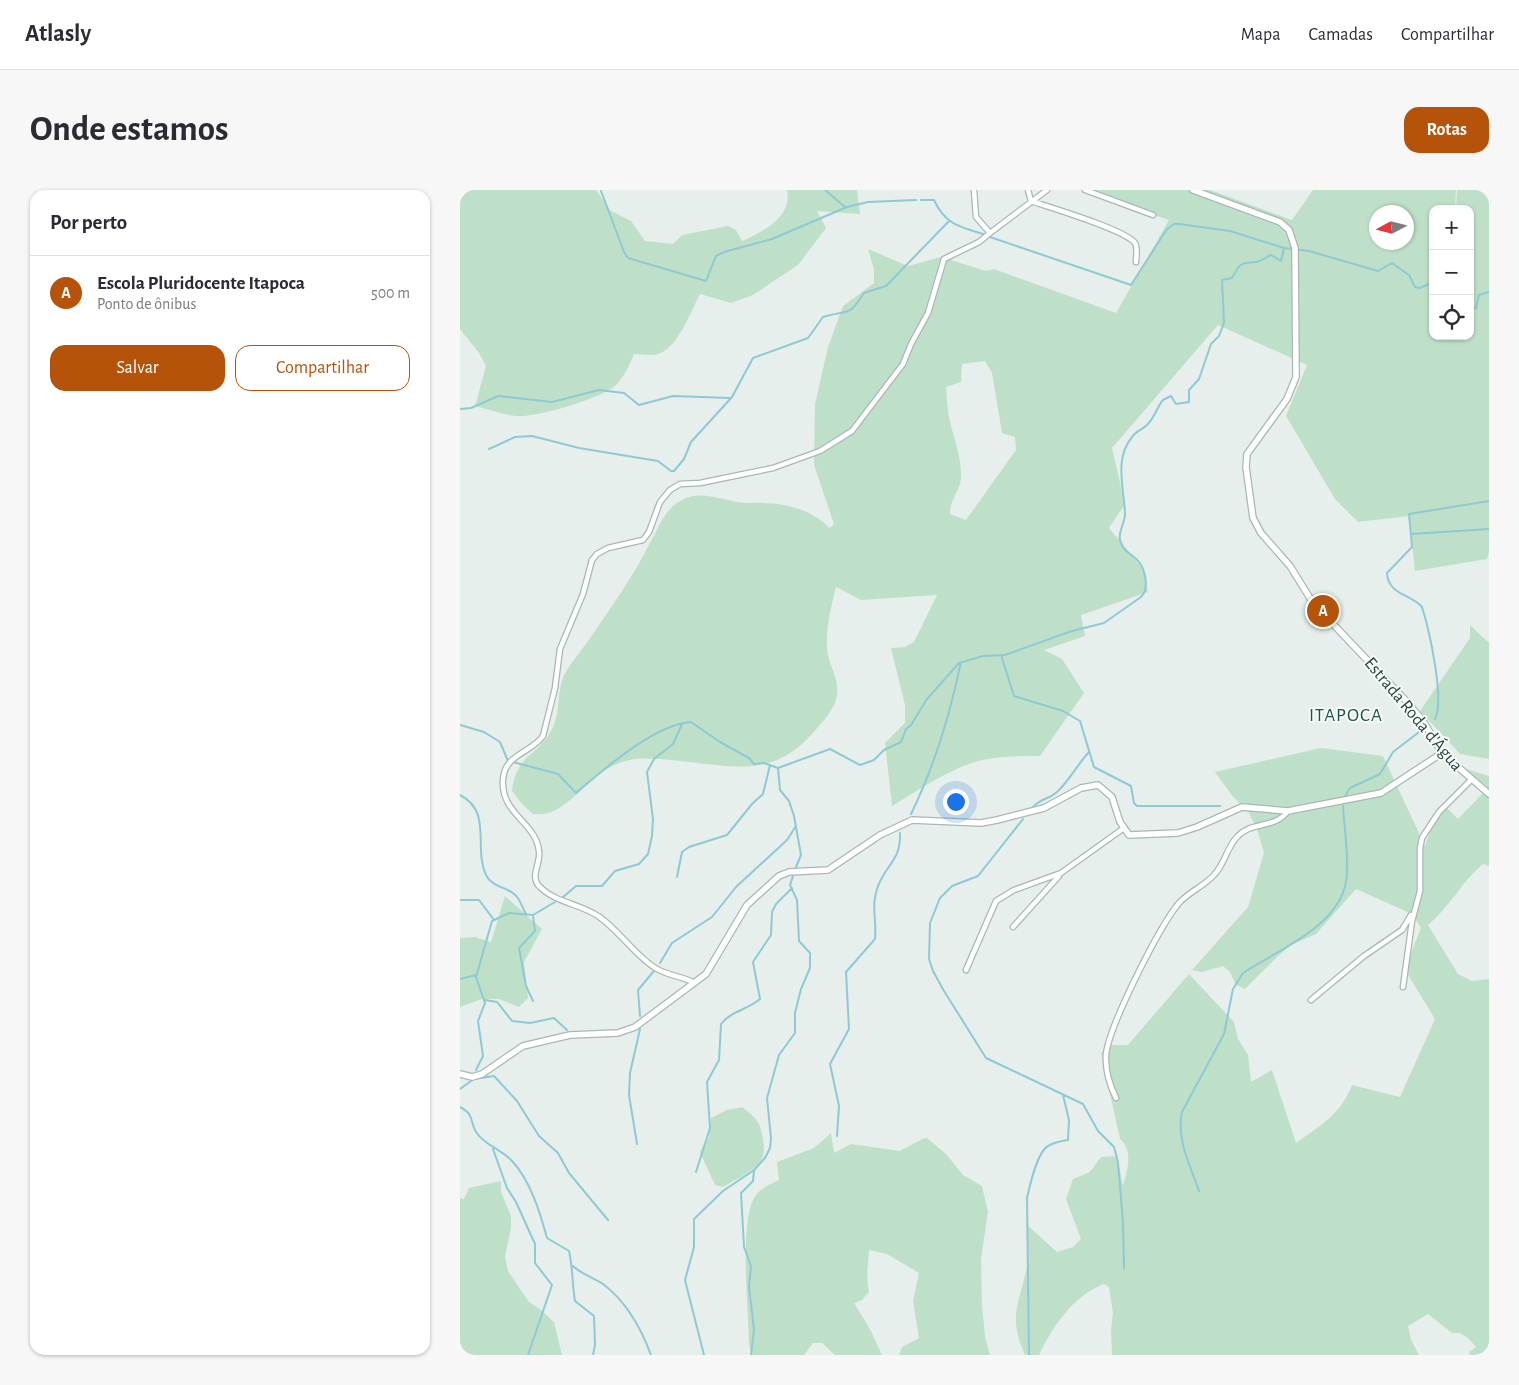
<!DOCTYPE html>
<html lang="pt">
<head>
<meta charset="utf-8">
<style>
  body { margin:0; font-family:"Alegreya Sans",sans-serif; background:#f7f7f7; color:#2b2b33 }
  .controls { position:absolute; right:15px; top:15px; display:grid; overflow:hidden; border-radius:10px; box-shadow:0 1px 4px #0004 }
  .controls button { width:45px; height:45px; display:grid; place-items:center; padding:0; border:0; border-bottom:1px solid #e1e1e2; background:#fff; color:#2b2b33; font:25px sans-serif }
  .compass { position:absolute; left:909px; top:15px; width:45px; height:45px; border-radius:50%; background:#fff; box-shadow:0 1px 4px #0004; rotate:263deg }
  .you { position:absolute; left:495px; top:611px; width:18px; height:18px; margin:-12px; border:4px solid #fff; border-radius:50%; background:#1a73e8; box-shadow:0 0 0 8px #1a73e833 }
  .badge { display:grid; place-items:center; width:32px; height:32px; border-radius:50%; background:#b45309; color:#fff; font-size:16px; font-weight:700 }
  .pin { position:absolute; translate:-50% -50%; border:2px solid #fff; box-shadow:0 1px 5px #0006 }
  .list { margin:0; padding:0; list-style:none }
  h2 { display:flex; justify-content:space-between; align-items:center; height:65px; margin:0; padding:0 20px; font-size:21px }
  h2 small { font-size:16px; font-weight:400; color:#7c7c81 }
  .list li { display:grid; grid-template-columns:32px 1fr auto; gap:15px; align-items:center; box-sizing:border-box; height:75px; padding:0 20px; border-top:1px solid #e1e1e2 }
  .list b { display:block; font-size:19px; white-space:nowrap }
  .list p { margin:0; font-size:16px; white-space:nowrap; color:#7c7c81 }
  .list em { font-size:16px; font-style:normal; color:#7c7c81 }
  .actions { display:flex; gap:10px; padding:15px 20px }
  .actions a { flex:1; padding:11px 0; border:1px solid #b45309; border-radius:15px; text-align:center; font-size:18px; color:#b45309 }
  .actions .main { background:#b45309; color:#fff }
  .icon { flex:none; width:28px; height:28px; fill:none; stroke:currentColor; stroke-width:2; stroke-linecap:round; stroke-linejoin:round }
  .map { position:relative; flex:none; width:1029px; height:1165px; overflow:hidden; border-radius:15px }
  header { display:flex; align-items:center; gap:30px; box-sizing:border-box; height:70px; padding:0 25px; background:#fff; border-bottom:1px solid #e1e1e2 }
  header strong { font-size:24px }
  nav { display:flex; gap:28px; margin-inline-start:auto; font-size:18px }
  .intro { display:flex; align-items:center; justify-content:space-between; box-sizing:border-box; height:120px; padding:0 30px }
  h1 { margin:0; font-size:35px }
  .button { padding:12px 22px; border-radius:15px; background:#b45309; color:#fff; font-size:18px; font-weight:700 }
  main { display:flex; gap:30px; padding:0 30px }
  aside { flex:1; background:#fff; border-radius:15px; box-shadow:0 1px 4px #0004 }
  .map>svg:first-child { display:block }
  .green { fill:#bfe0c8; fill-rule:evenodd }
  .lines { fill:none; stroke-linecap:round; stroke-linejoin:round }
  .stream { stroke:#8ec9d4; stroke-width:2 }
  .minor-casing { stroke:#a8b8b2; stroke-width:7 }
  .tertiary-casing { stroke:#a8b8b2; stroke-width:8 }
  .minor { stroke:#fff; stroke-width:4.5 }
  .tertiary { stroke:#fff; stroke-width:5.5 }
  .labels { text-anchor:middle; stroke-width:4; stroke-linejoin:round; paint-order:stroke }
  .street-label { font-size:18px; fill:#24423a; stroke:#f7fbf9 }
  .neighbourhood-label { font-size:19px; letter-spacing:1px; fill:#1f5548; stroke:#f7fbf9 }
</style>
</head>
<body>
<header>
<strong>Atlasly</strong>
<nav><a>Mapa</a><a>Camadas</a><a>Compartilhar</a></nav>
</header>
<div class="intro"><h1>Onde estamos</h1><a class="button">Rotas</a></div>
<main>
<aside>
<h2>Por perto<small></small></h2>
<ul class="list">
<li><span class="badge">A</span><div><b>Escola Pluridocente Itapoca</b><p>Ponto de ônibus</p></div><em>500 m</em></li>
</ul>
<div class="actions"><a class="main">Salvar</a><a>Compartilhar</a></div>
</aside>
<div class="map">
<svg width="1029" height="1165" viewBox="0 0 1029 1165">
  <rect width="100%" height="100%" fill="#e6efeb"/>
  <path class="green" d="M0,0H136L151,21L171,31L185,51L213,54L222,45L268,36L276,40L282,51C302,42 333,27 327,0H397L400,24L357,21L366,38L338,75L293,105L271,113L240,104C231,121 218,158 198,164C191,166 181,164 174,164C170,174 165,185 157,194C144,208 76,228 56,226C43,225 28,219 15,216L26,176L19,163L0,139Z
    M623,0H750L832,30L853,0H996L995,19H973V146H1010V19H996L997,0H1029V362L1027,369L955,381L949,326L898,332L875,309L826,226L847,175L758,135L652,258L665,314L649,338L683,379L688,402L621,425L625,446L584,460L602,469L624,503L580,566C560,566 538,566 518,571C487,580 459,600 432,616L425,553L445,533V515L431,458L445,457L454,452L477,405L401,410L376,397C371,417 364,445 368,465C371,479 379,489 377,505C376,518 361,534 353,543C311,591 267,575 212,570C199,569 183,567 170,570C132,578 123,607 92,622C87,624 79,624 73,624L62,614L52,601C56,563 80,566 93,537C100,522 97,503 103,488C109,474 122,460 131,447C152,416 174,385 191,351C201,333 206,316 226,308C245,300 269,313 289,313C319,312 347,316 370,338L374,334L354,275L355,214L368,157L383,116L414,93V79L408,59L448,76L481,67L526,81L534,79L656,123L709,30ZM916,22H946V52H916ZM525,171L532,183L542,243L555,247L556,260L506,330L490,324C490,308 500,302 501,288C502,267 493,247 489,227C487,217 487,207 486,197L501,192L502,174Z
    M1010,435L1029,453V569L1000,564L960,521L1010,448Z
    M861,558L923,566L965,656C970,640 974,630 987,618L998,629L1024,602L1003,578L1029,586V676L1023,674C1002,691 990,717 968,735L998,784L1012,791L1029,789V1165H1010L1009,1162L1016,1157L1009,1149L1000,1143H992L968,1124L948,1136L951,1150L959,1165H652L651,1139L653,1123L649,1097L644,1094C613,1106 593,1136 579,1165H565C546,1122 562,1110 568,1070C570,1059 567,1045 566,1034L597,1062L613,1057L621,1049L606,1009L613,989L630,982L641,967L657,966L663,996C667,981 674,961 660,949L641,863L651,855H668L729,784L774,832L778,849L788,865L791,892L812,880L836,953C861,935 881,924 892,895L940,907L975,829L947,783L949,768L961,738L952,724L896,699L856,744L831,755L818,766L785,799L776,795L770,782L763,776L742,782L732,780L788,717L804,663L797,639L789,623L771,604L755,582Z
    M45,706L82,739L64,772L68,808L59,817L39,809H22L0,817V748L15,747L31,752Z
    M282,917C288,922 295,926 299,934C303,943 307,964 300,972C291,982 275,990 263,997L255,995L240,962L249,947L251,928L267,920Z
    M371,943L374,963L391,954L440,961L462,949L467,948L486,964L503,985L522,996L528,1022L521,1069L522,1115L525,1147L530,1165H439L442,1157L459,1148L453,1111L459,1083L427,1064L409,1060L407,1088L409,1102L402,1110L394,1113L410,1139L422,1165H375L362,1153H353L344,1165H292L289,1155C289,1121 279,1036 294,1008C300,998 309,995 319,990L317,972L354,958Z
    M41,991V1002L51,1026V1038L45,1067L48,1081L69,1112L81,1120L94,1132L102,1165H0V1008L4,1009L9,998Z"/>
  <g class="lines">
    <path class="stream" d="M365,0L385,17
      M141,1L164,62L168,68L246,91L256,66L264,62L312,49L387,17L408,12L456,10
      M461,10H474C485,34 499,37 523,44
      M530,47L671,95L707,39L714,34H719L770,41L824,58L849,61L918,81L932,73L949,85L955,97L960,98L969,94L973,97
      M1010,119L1016,118L1019,105L1029,102
      M0,219L11,218L38,206L92,212L139,200L164,203L179,215L213,206L270,208
      M29,259L55,247L72,246L119,258L198,271L211,281H214L224,269L231,252L272,207L293,168L348,148L363,127C389,119 388,128 404,103L426,96L489,31
      M951,344L1029,339
      M541,465L554,506L603,521L620,531L634,577L671,596L674,613L677,616H760
      M975,529C985,510 969,439 962,417C951,404 928,405 927,383L952,357L949,324L1029,311
      M0,535L24,542L40,552L48,571
      M53,572L98,584L116,603C143,580 195,534 231,532L260,552L289,568L294,574L304,573L318,578L370,559L400,575L414,570L424,560L441,552L446,539L451,535L467,509L499,473L523,466L545,465L612,441L644,433L681,407C689,400 686,381 679,372C672,363 664,364 660,350C658,340 665,334 665,324C664,297 654,269 672,247C676,241 682,240 687,235C695,227 697,217 703,210L711,206L716,214L729,212V200L739,189L751,154L759,146L764,133L762,90L772,88C780,73 780,73 796,72C802,71 806,67 811,65L821,71L824,58
      M318,578L320,600L329,611L334,626L341,665L336,677
      M0,605C33,622 13,657 26,685C32,698 50,697 57,707C61,712 63,719 66,724
      M884,608L890,598L920,584L933,562L963,539
      M572,618C583,606 587,611 597,602C610,590 617,575 629,562
      M451,624C475,575 490,525 501,472
      M563,629L518,686L492,696L480,708L470,733L469,769L473,781L484,801L526,868L623,914L638,941L654,957L658,972L663,1033L664,1078
      M217,687L222,662L229,657L267,645L292,614L303,604L310,575
      M102,708L116,696H142L155,681L179,674L188,664L192,646L193,629L187,582L194,569L213,554L222,534
      M0,710H19L34,730
      M200,773L212,753L252,727L276,697L327,650L336,636
      M0,789L16,785
      M25,810L37,812L52,831L70,833L94,828L107,840
      M73,811L66,796L59,758L75,741L73,725
      M180,826L178,800L194,781
      M16,880L23,866L18,831L25,813L16,787L32,731L49,723L73,725L95,712
      M0,899L14,889L34,886L57,911L79,946L98,963L109,983L148,1030
      M0,917C15,925 9,930 16,942C24,955 41,959 52,971C70,990 80,1022 87,1048L109,1061C113,1078 112,1094 115,1111L134,1126L135,1155L133,1165
      M377,946L379,916L370,874L389,839L386,782L415,749C417,732 411,716 417,699C425,674 441,672 440,643
      M177,954L169,905L170,883L180,839
      M33,959L47,998L56,1012L75,1054V1073L92,1095L68,1165
      M236,982L250,938L247,892L259,870L261,834C271,821 287,820 300,809L293,772L311,745L312,722L316,714L332,698
      M739,1001C730,975 716,949 722,922L764,844L773,799L783,783C818,760 878,737 886,692C890,672 884,638 883,616
      M113,1076C121,1084 134,1088 143,1094C167,1112 181,1138 191,1165
      M244,1165L225,1090L234,1057V1029L263,1001L294,980L305,968L310,958L311,948L307,908L319,865L335,843V823L341,799L350,778V763L339,751L337,710L330,695L333,686
      M291,1165L294,1139L289,1097L291,1076L284,1057L281,1003L293,991L294,980
      M569,1165L567,1008C570,995 577,962 588,956C594,952 602,951 608,950L609,930L603,905"/>
    <g class="minor-casing">
      <path id="minor" d="M514,0L516,27L530,43L587,0
        M568,0L571,11C589,17 666,40 675,53C678,58 676,67 676,72
        M625,0L693,25
        M553,737L599,686
        M506,780L536,711L554,700L601,683L664,638
        M233,792C222,787 208,785 197,779C177,768 158,739 138,726C121,714 96,713 80,697C69,687 81,674 79,661C76,632 40,624 43,589C45,564 71,563 83,546L95,498L100,459L123,404L132,370L137,364L148,358L183,350L189,342L200,312L210,300L220,294L240,293L313,278L360,261L392,241L443,174L451,154L468,123L484,69L519,52L530,43
        M943,797L952,731L960,701V658L962,648L979,622L1011,590
        M851,810L904,766L942,740L951,725
        M656,908C649,894 645,880 646,864C650,834 699,737 719,713C729,702 744,696 754,685C765,674 767,656 778,646C792,631 815,639 828,621"/>
    </g>
    <g class="tertiary-casing">
      <path id="tertiary" d="M733,0L820,32L829,40L835,58L836,187L827,209L787,264L786,277L793,328L801,343L830,376L853,413L948,513L963,531L982,563L1029,604
        M0,884L12,887L22,884L63,856L110,845L158,843L175,837L246,784L287,715L319,686L329,682L368,680L420,645L452,630L521,633L537,630L584,618L621,598L638,595L652,607L660,632L669,645L718,643L737,637L782,617L828,621L921,603L982,563"/>
    </g>
    <use href="#minor" class="minor"/>
    <use href="#tertiary" class="tertiary"/>
  </g>
  <g class="labels">
    <g class="street-label">
      <text transform="translate(954 524) rotate(50)" y="6">Estrada Roda d'Água</text>
    </g>
    <g class="neighbourhood-label">
      <text x="886" y="531">ITAPOCA</text>
    </g>
  </g>
</svg>
<div class="controls">
<button>+</button>
<button>−</button>
<button><svg class="icon" aria-label="locate" viewBox="0 0 24 24"><circle cx="12" cy="12" r="6"/><path d="M12 2v4M12 18v4M2 12h4M18 12h4"/></svg></button>
</div>
<svg class="compass" viewBox="-18 -18 36 36"><path d="M0-13l5 13h-10z" fill="#e53935"/><path d="M0 13l5-13h-10z" fill="#7c7c81"/></svg>
<div class="you"></div>
<div class="pin badge" style="left:863px;top:421px">A</div>
</div>
</main>
</body>
</html>
